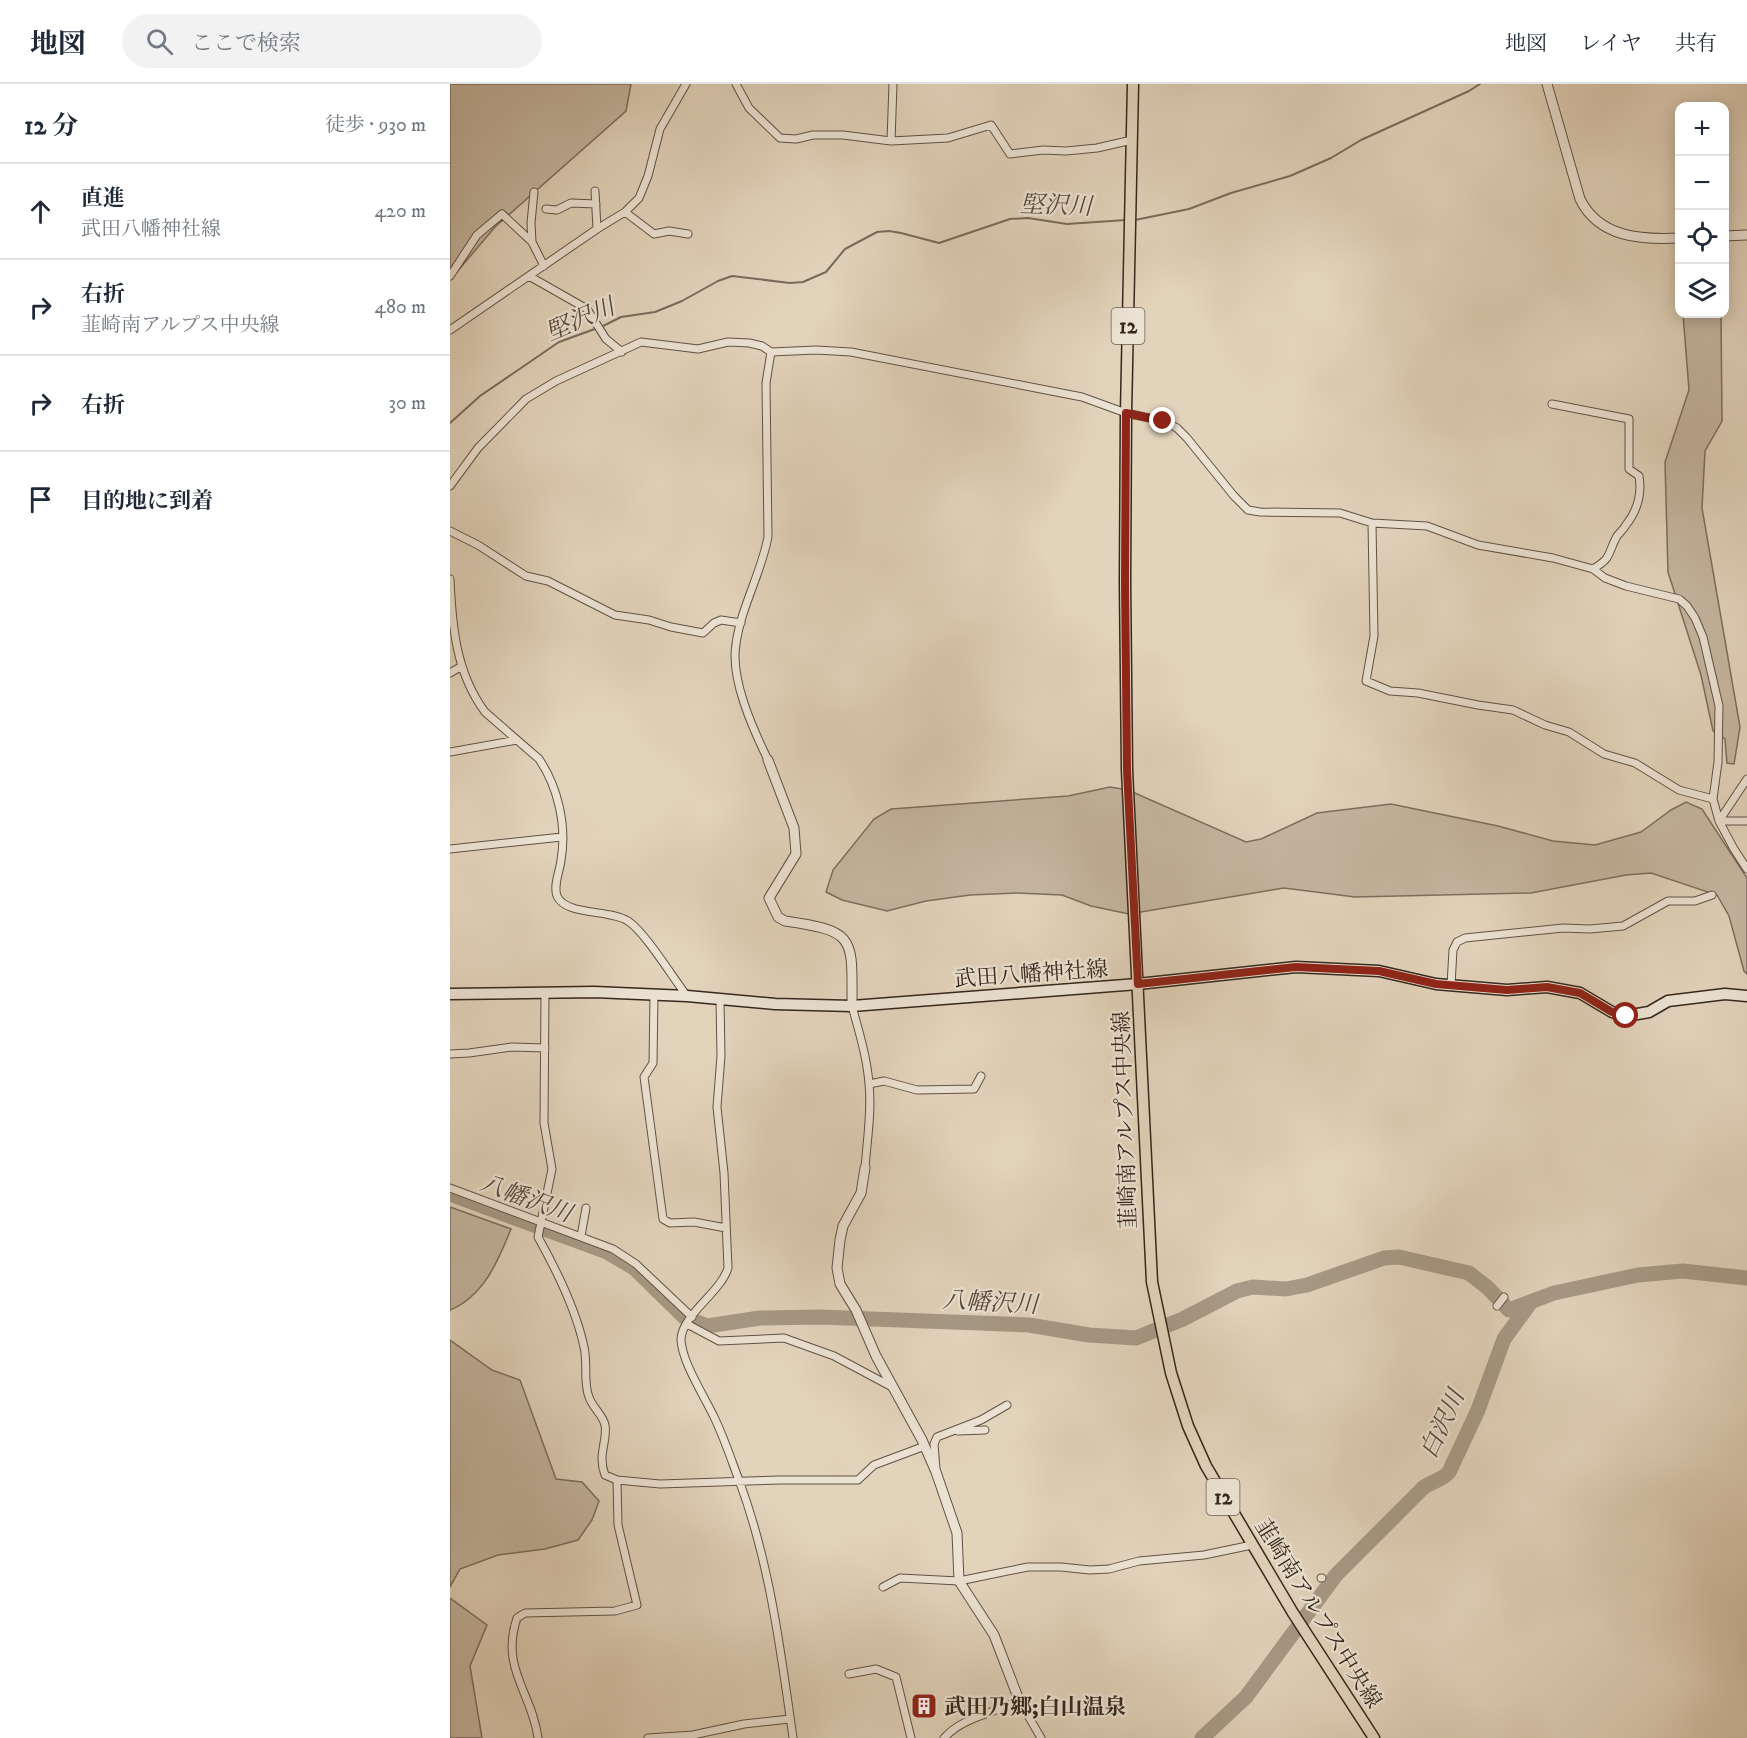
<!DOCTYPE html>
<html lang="ja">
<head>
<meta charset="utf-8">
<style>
  body { margin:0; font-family:"IM FELL DW Pica","Noto Serif JP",serif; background:#f2f2f3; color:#1f2937 }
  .controls { position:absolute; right:18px; top:18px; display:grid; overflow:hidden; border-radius:12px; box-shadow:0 3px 15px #0003 }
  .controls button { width:54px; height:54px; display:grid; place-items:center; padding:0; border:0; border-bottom:2px solid #e0e1e3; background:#fff; color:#1f2937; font:30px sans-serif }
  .stop { position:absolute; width:18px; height:18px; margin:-14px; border:4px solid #8f2418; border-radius:50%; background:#fff }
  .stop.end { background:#8f2418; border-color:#fff; box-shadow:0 2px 6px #0008 }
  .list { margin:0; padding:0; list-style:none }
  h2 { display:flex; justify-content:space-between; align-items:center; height:78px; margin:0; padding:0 24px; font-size:26px }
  h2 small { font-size:20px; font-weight:400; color:#747a83 }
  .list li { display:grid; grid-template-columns:39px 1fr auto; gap:18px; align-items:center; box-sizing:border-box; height:96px; padding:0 24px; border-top:2px solid #e0e1e3 }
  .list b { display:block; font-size:22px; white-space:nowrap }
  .list p { margin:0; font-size:20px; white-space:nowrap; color:#747a83 }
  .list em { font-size:20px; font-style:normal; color:#747a83 }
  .icon { flex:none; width:33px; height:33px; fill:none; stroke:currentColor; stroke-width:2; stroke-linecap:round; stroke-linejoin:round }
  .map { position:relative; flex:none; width:1297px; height:1654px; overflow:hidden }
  header { display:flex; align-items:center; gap:36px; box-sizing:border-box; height:84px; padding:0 30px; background:#fff; border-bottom:2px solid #e0e1e3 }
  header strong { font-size:28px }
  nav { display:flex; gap:33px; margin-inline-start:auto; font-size:21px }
  .search { width:420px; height:54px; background:#f2f2f3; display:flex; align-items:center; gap:15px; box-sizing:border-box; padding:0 21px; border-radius:33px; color:#747a83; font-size:22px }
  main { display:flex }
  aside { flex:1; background:#fff }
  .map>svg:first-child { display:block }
  .green { fill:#c5b6a0; stroke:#7d6e5e; stroke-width:1.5 }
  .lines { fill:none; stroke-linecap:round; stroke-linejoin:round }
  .stream { stroke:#796b5b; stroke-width:2 }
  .river { stroke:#a79985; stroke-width:15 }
  .minor-casing { stroke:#605244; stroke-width:9 }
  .tertiary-casing { stroke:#605244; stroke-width:11 }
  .secondary-casing { stroke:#35271c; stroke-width:13 }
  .primary-casing { stroke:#35271c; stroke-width:13 }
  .minor { stroke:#ece2d3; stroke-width:7 }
  .tertiary { stroke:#ece2d3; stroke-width:9 }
  .secondary { stroke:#ece2d3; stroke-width:10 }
  .primary { stroke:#e2d3bb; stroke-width:10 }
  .route { stroke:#8f2418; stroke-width:8 }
  .labels { text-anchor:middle; stroke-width:4.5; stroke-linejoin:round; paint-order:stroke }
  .shield { fill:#ece2d3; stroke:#6c5f53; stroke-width:1.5 }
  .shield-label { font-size:21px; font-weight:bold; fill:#35271c }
  .street-label { font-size:22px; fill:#35271c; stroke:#ece2d3 }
  .poi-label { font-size:22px; font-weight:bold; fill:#35271c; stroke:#ece2d3; text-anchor:start }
  .water-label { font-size:24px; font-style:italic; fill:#57493c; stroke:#ece2d3 }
</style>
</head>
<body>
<header>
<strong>地図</strong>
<div class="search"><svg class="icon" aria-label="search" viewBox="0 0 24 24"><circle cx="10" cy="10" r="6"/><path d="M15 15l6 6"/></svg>ここで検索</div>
<nav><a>地図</a><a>レイヤ</a><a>共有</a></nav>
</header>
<main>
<aside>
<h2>12 分<small>徒歩 · 930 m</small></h2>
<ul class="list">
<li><svg class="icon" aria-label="ahead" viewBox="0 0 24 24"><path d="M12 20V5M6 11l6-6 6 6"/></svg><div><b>直進</b><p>武田八幡神社線</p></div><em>420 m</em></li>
<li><svg class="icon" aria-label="right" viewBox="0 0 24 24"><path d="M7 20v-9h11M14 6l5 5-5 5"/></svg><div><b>右折</b><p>韮崎南アルプス中央線</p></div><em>480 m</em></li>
<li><svg class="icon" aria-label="right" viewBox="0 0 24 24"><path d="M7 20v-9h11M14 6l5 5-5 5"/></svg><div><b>右折</b></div><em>30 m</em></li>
<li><svg class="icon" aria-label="arrive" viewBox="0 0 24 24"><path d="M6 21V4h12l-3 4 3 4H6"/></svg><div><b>目的地に到着</b></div></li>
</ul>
</aside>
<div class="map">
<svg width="1297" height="1654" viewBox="0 0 1297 1654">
  <rect width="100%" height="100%" fill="#e2d3bb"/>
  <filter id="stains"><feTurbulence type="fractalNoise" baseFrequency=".00333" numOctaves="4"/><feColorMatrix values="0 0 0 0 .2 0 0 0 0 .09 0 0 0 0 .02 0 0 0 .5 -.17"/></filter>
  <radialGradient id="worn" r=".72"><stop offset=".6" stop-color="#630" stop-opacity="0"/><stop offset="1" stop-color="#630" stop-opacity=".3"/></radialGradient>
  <path class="green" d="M0,0H181L176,27L45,143L0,196Z
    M1233,230H1271L1272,337L1255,367L1252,424L1290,643L1284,680L1277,679L1275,655L1263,647L1251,591L1218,488L1215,378L1239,306Z
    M660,703L678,706L796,758L811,755L867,729L941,720L1048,742L1103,757L1145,761L1191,748L1221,726L1236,718L1252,725L1297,794V890L1294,887L1279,832L1267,811L1201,789L1176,791L1081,809L905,813L834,804L679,830L641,822L612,811L567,809L520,811L476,817L437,827L392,816L376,808L383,786L424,735L441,725L618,712Z
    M0,1123L61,1145C48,1177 34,1212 0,1226Z
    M0,1256L42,1286L70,1296L106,1395L132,1398L149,1417L142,1436L128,1456L95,1465L48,1471L10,1485L0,1503Z
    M0,1514L37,1541L20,1582L32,1654H0Z"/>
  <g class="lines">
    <path class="stream" d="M685,136L739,125L781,109L840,92L881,74L911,56L1019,7L1030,0
      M0,339L30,312L109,258L153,242L171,233L205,228L232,217L268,197L282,192L340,199L353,198L376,188L395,165L427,148L439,147L451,149L489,159L560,135L578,134L617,140L676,136"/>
    <path class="river" d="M0,1110L157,1168L184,1184L234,1233L257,1242L310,1234L370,1233L579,1241L639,1251L686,1254L733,1235L787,1207L803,1203L836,1205L857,1201L934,1174L949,1173L1019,1189L1038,1204L1059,1226L1104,1209L1188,1191L1233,1187L1297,1194
      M752,1654L796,1613L886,1491L973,1404C982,1397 991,1397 999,1388L1028,1326L1054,1255L1081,1218"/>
    <g class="minor-casing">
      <path id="minor" d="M286,0L299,24L330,54L346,55L363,51H393L441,57L498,54L541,41L560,70L593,66L616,67L647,64L682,56
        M441,57L443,0
        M145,107L147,145
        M96,125L107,126L121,119L146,120
        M175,128L204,150L219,147L238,150
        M82,158L81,139L84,108
        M0,192L27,151L52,130L82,158L94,182
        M79,192L137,225L156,255L172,268
        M0,246L147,145L175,128L189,114L198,92L210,45L236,0
        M1102,320L1179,335V385L1189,392C1192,410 1187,427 1176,441C1174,445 1170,448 1167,452C1157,470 1163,473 1143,485
        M0,402L28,364L76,315L106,297L191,258L248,265L278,258L299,259L312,262L321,268L366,266L401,268L632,313L676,329L713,337L727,344L737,354L784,412L798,426L810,428L890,429L922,439L977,442L1028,461L1103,474L1143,485L1155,494L1176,502L1229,515L1237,522L1245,534L1253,553L1269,622L1268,678L1263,715L1269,737L1284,765L1297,785
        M922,439L924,552L916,597L940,607L968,609L1028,621L1063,626L1095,641L1119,648L1154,670L1185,679L1229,706L1263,715
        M0,447L28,461L76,492L98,497L165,531L199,536L221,543L253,549L264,539L271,536L291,539
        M0,495C2,542 6,589 35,628L89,675C108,703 117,742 111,776C110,787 103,801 107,812C116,832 159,825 178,837C195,848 223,894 237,912
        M0,589L12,582
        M0,668L67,656
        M318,676C303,645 280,595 286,560C291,523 311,490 318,453L316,299L321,268
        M1269,737L1297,695
        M1269,737H1297
        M0,765L112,753
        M1001,901L1003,866L1007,858L1015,854L1113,844L1140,845L1173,842L1218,817H1245L1262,811
        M204,911L203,979L194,993L213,1135L220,1139L244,1138L276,1144
        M270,915L271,972L267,1023L274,1089L278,1184C271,1208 232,1231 231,1255C231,1277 256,1315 265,1335C275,1356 282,1378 290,1399C320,1480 331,1569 343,1654
        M402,922C409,948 417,973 419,1000C422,1027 417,1056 415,1084
        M0,970L19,969L62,963L95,964
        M419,1000L434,997L467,1006L524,1005L531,992
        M0,1104L163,1165L186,1180L242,1233
        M131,1152L136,1124
        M1047,1222L1054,1213
        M237,1240L269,1257L334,1254L384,1272L442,1303
        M508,1347L535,1346
        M486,1385L484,1360L487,1353L531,1336L557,1321
        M167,1396L210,1400L330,1396H408L424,1381L475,1362
        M871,1494H872
        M433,1503L450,1494L509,1497L578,1483H611L640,1486L659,1485L689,1477L754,1471L802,1461
        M399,1590L426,1585L446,1593L461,1654
        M88,1654C82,1608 50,1585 67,1534L75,1529L165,1527L187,1521L168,1441L167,1396L155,1391C147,1371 158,1356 155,1341C153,1331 142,1323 139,1313C133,1299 138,1280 134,1263C126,1225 107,1187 88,1153L102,1085L94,1039L95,909
        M198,1654L243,1651L294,1640L340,1635
        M494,1654C514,1632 544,1630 569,1616L591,1654"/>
    </g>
    <g class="tertiary-casing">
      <path id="tertiary" d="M1097,0L1130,115C1149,154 1192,156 1230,154
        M1274,152L1297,151
        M318,676L344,744L346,770L319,814L328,833L335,837C407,847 402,854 402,922
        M415,1084L411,1109L393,1142L390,1156L387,1184L390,1200L406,1226L426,1272L472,1356L486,1388L507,1449L509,1497L544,1551L569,1616"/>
    </g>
    <g class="secondary-casing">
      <path id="secondary" d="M0,910L144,908L237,912L325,920L402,922L688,900L846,883L929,887L986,900L1057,906L1097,903L1130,909L1162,928L1176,932L1199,928L1218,917L1275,910L1297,912"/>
    </g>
    <g class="primary-casing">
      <path id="primary" d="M683,0L676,329L675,498L677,686L702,1198L721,1289L738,1342L756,1382L843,1529L924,1654"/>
    </g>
    <use href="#minor" class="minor"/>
    <use href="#tertiary" class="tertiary"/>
    <use href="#secondary" class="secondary"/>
    <use href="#primary" class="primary"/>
  </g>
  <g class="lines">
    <path class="route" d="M713,337L676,329L675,498L677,686L688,900L846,883L929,887L986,900L1057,906L1097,903L1130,909L1162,928L1176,932"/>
  </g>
  <defs>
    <g id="building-square" transform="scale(1.35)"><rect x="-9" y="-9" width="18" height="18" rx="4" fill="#8f2418" stroke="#ece2d3"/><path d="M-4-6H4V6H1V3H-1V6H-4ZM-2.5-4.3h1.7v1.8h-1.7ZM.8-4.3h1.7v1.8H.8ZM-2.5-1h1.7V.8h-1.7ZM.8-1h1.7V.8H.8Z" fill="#fff"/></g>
  </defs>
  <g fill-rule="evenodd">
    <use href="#building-square" x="474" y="1622"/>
  </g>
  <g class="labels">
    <g class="shield">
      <rect x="661.5" y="224" width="33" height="36" rx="4.5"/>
      <rect x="756.5" y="1395" width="33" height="36" rx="4.5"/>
    </g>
    <g class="shield-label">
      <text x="678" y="249">12</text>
      <text x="773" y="1420">12</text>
    </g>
    <g class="street-label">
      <text transform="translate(581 889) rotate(-4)" y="8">武田八幡神社線</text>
      <text transform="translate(674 1036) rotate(-92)" y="8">韮崎南アルプス中央線</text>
      <text transform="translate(869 1529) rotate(58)" y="8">韮崎南アルプス中央線</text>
    </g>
    <g class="poi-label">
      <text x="494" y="1630">武田乃郷;白山温泉</text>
    </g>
    <g class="water-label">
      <text transform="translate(606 121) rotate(2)" y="8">堅沢川</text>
      <text transform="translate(130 235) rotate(-23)" y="8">堅沢川</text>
      <text transform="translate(76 1114) rotate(20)" y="8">八幡沢川</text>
      <text transform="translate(540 1218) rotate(3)" y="8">八幡沢川</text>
      <text transform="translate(992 1340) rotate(-65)" y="8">白沢川</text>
    </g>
  </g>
  <rect width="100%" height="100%" filter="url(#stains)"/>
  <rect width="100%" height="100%" fill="url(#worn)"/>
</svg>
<div class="controls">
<button>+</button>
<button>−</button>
<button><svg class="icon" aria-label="locate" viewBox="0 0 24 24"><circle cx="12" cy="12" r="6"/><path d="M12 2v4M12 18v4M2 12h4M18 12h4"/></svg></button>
<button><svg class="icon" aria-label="layers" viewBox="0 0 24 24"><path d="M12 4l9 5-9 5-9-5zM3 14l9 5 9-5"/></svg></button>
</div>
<div class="stop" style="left:1176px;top:932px"></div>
<div class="stop end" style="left:713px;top:337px"></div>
</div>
</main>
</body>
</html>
